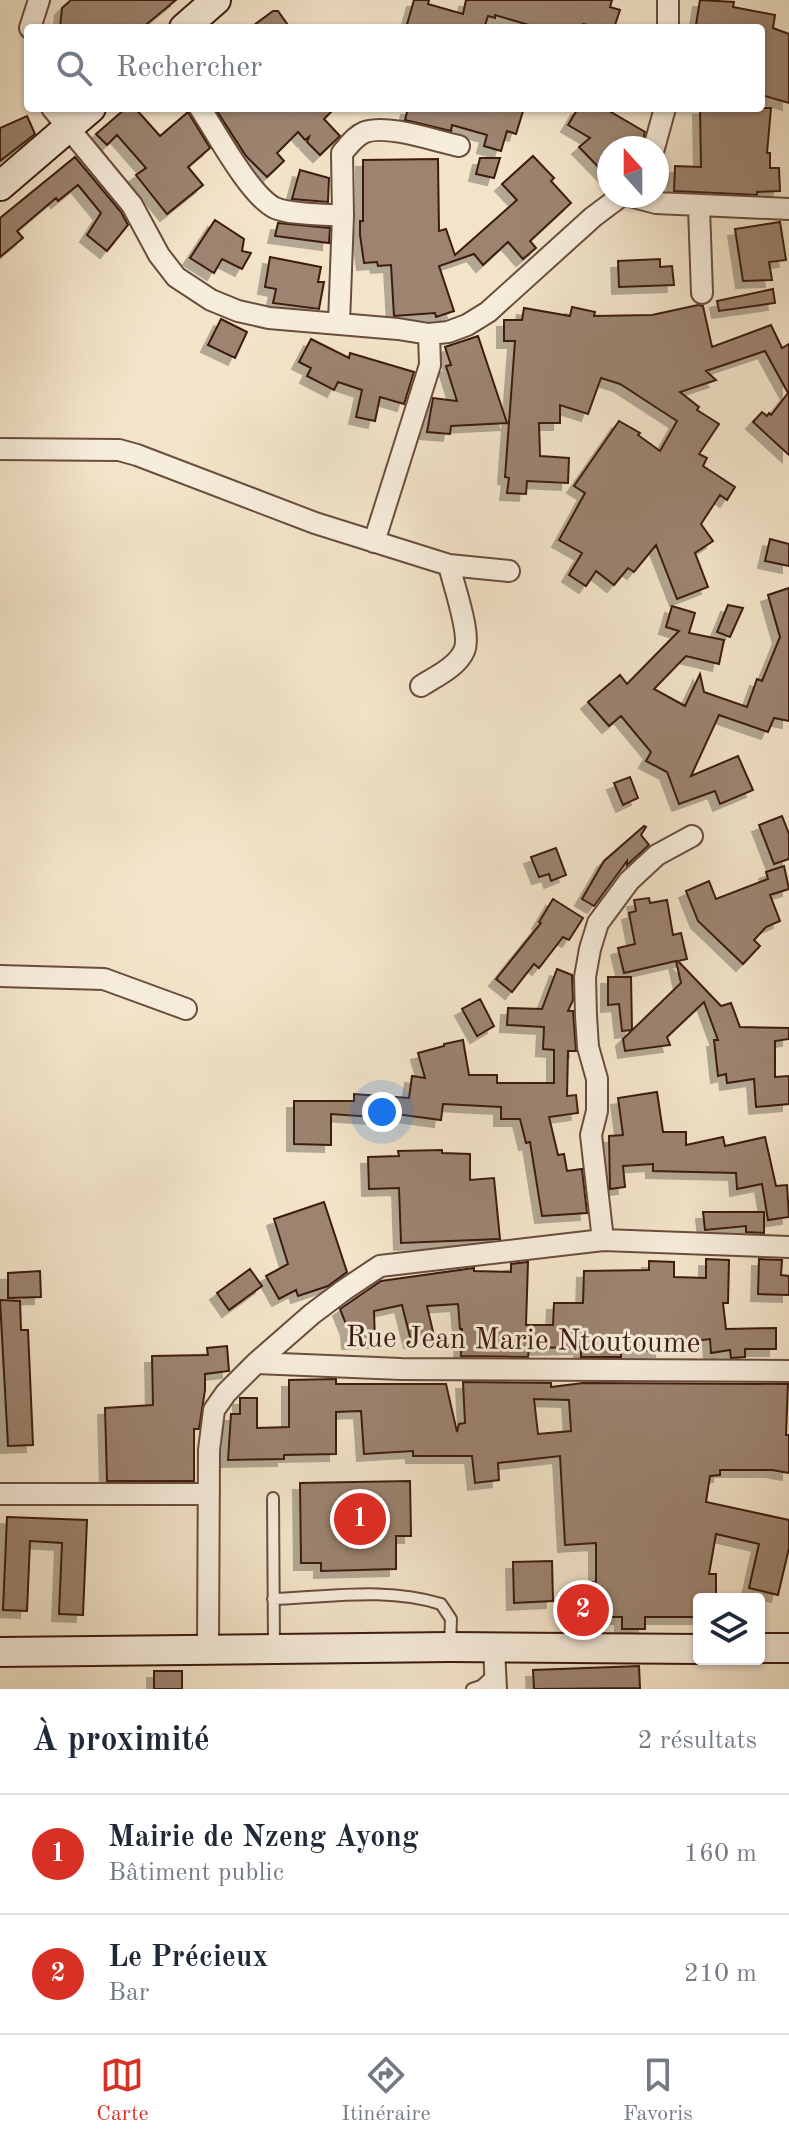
<!DOCTYPE html>
<html lang="fr">
<head>
<meta charset="utf-8">
<style>
  body { margin:0; font-family:"Old Standard TT",serif; background:#f6f6f7; color:#1f2937 }
  .controls { position:absolute; right:24px; bottom:24px; display:grid; overflow:hidden; border-radius:8px; box-shadow:0 2px 6px #0004 }
  .controls button { width:72px; height:72px; display:grid; place-items:center; padding:0; border:0; border-bottom:2px solid #e0e1e3; background:#fff; color:#1f2937; font:40px sans-serif }
  .compass { position:absolute; left:597px; top:136px; width:72px; height:72px; border-radius:50%; background:#fff; box-shadow:0 2px 6px #0004; rotate:339deg }
  .you { position:absolute; left:382px; top:1112px; width:28px; height:28px; margin:-20px; border:6px solid #fff; border-radius:50%; background:#1a73e8; box-shadow:0 0 0 12px #1a73e833 }
  .badge { display:grid; place-items:center; width:52px; height:52px; border-radius:50%; background:#d93025; color:#fff; font-size:26px; font-weight:700 }
  .pin { position:absolute; translate:-50% -50%; border:4px solid #fff; box-shadow:0 2px 8px #0006 }
  .list { margin:0; padding:0; list-style:none }
  h2 { display:flex; justify-content:space-between; align-items:center; height:104px; margin:0; padding:0 32px; font-size:34px }
  h2 small { font-size:26px; font-weight:400; color:#747a83 }
  .list li { display:grid; grid-template-columns:52px 1fr auto; gap:24px; align-items:center; box-sizing:border-box; height:120px; padding:0 32px; border-top:2px solid #e0e1e3 }
  .list b { display:block; font-size:30px; white-space:nowrap }
  .list p { margin:0; font-size:26px; white-space:nowrap; color:#747a83 }
  .list em { font-size:26px; font-style:normal; color:#747a83 }
  .icon { flex:none; width:44px; height:44px; fill:none; stroke:currentColor; stroke-width:2; stroke-linecap:round; stroke-linejoin:round }
  .map { position:relative; flex:none; width:789px; height:1689px; overflow:hidden }
  .search { position:absolute; background:#fff; box-shadow:0 2px 6px #0004; left:24px; right:24px; top:24px; height:88px; display:flex; align-items:center; gap:20px; box-sizing:border-box; padding:0 28px; border-radius:8px; color:#747a83; font-size:30px }
  .sheet { height:344px; background:#fff }
  nav { display:flex; justify-content:space-around; align-items:center; box-sizing:border-box; height:112px; border-top:2px solid #e0e1e3; background:#fff; font-size:22px; color:#747a83 }
  nav a { display:grid; justify-items:center; gap:4px }
  nav .on { color:#d93025 }
  .map>svg:first-child { display:block }
  .building { fill:#9c846f; stroke:#3d1b0d; stroke-width:2; fill-rule:evenodd; filter:url(#shadow) }
  .lines { fill:none; stroke-linecap:round; stroke-linejoin:round }
  .service-casing { stroke:#6a4d3c; stroke-width:14 }
  .minor-casing { stroke:#6a4d3c; stroke-width:24 }
  .secondary-casing { stroke:#3d1b0d; stroke-width:32 }
  .service { stroke:#f7eddc; stroke-width:10 }
  .minor { stroke:#f7eddc; stroke-width:20 }
  .secondary { stroke:#f7eddc; stroke-width:28 }
  .labels { text-anchor:middle; stroke-width:6; stroke-linejoin:round; paint-order:stroke }
  .street-label { font-size:30px; fill:#3d1b0d; stroke:#f7eddc }
</style>
</head>
<body>
<div class="map">
<svg width="789" height="1689" viewBox="0 0 789 1689">
  <defs>
    <filter id="shadow"><feDropShadow dx="-7" dy="7" stdDeviation="0" flood-color="#0004"/></filter>
  </defs>
  <rect width="100%" height="100%" fill="#f3e4c9"/>
  <filter id="stains"><feTurbulence type="fractalNoise" baseFrequency=".0025" numOctaves="4"/><feColorMatrix values="0 0 0 0 .2 0 0 0 0 .09 0 0 0 0 .02 0 0 0 .5 -.17"/></filter>
  <radialGradient id="worn" r=".72"><stop offset=".6" stop-color="#630" stop-opacity="0"/><stop offset="1" stop-color="#630" stop-opacity=".3"/></radialGradient>
  <path class="building" d="M71,0H176L142,28H60L62,8Z
    M414,0H429L428,4L463,14L466,0H612L610,7L620,10L614,28H599L583,24L581,28H539L495,15V18L488,16L484,28H406Z
    M700,0L734,2L733,7L775,15L773,28L789,34V103L761,95V28H715L696,25Z
    M273,11H278L290,28H250Z
    M126,108H135L160,136L188,112L210,148L188,167L203,185L167,214L136,175L146,168L117,135L107,145L96,134Z
    M215,108H335L324,119L340,136L320,155L307,142L309,137L305,140L298,132L277,153L284,161L267,177L246,156Z
    M408,108H524L516,134L507,131L501,151L484,146L487,135L452,125L451,131L405,120Z
    M578,108H604L645,132L641,148H609V178L579,147L590,138L568,125Z
    M700,108H771L767,153H770V168H779L780,191L757,192V195L674,191L675,166L701,167Z
    M27,116L35,134L0,161V128Z
    M533,156L554,178L551,181L571,203L530,241L536,248L523,259L508,242L483,265L474,254L439,266L454,311L436,317L435,313L394,316L391,265L378,266L377,262L364,263L360,235V221H363V160L438,159L439,231L446,229L455,255L517,200L502,184Z
    M75,157L121,212L128,225L107,251L87,235L101,213L78,185L58,201L56,198L17,231L23,238L0,257V218Z
    M480,158H500L494,178L476,174Z
    M300,170L329,178L328,202L292,199Z
    M215,220L244,239L242,251L251,253L242,269L222,259L214,273L190,258Z
    M780,222L786,260L769,262L772,280L743,281L735,229Z
    M278,223L330,228L329,243L275,236Z
    M270,257L321,267L318,282H324L319,309L273,303L276,289L265,287Z
    M660,259V267L672,266L674,285L619,287L618,261Z
    M773,289L775,303L719,311L717,301Z
    M698,305L703,306L712,347L771,325L782,348L789,344V455L753,422L762,412L767,416L769,413L771,415L788,393L765,351L706,371L716,380L680,392L699,407L697,410L719,424L699,454L707,458L703,466L735,487L727,500L720,495L701,524L713,541L695,553L708,587L677,599L656,545L634,572L628,568L614,585L596,571L586,586L569,575L582,553L559,540L585,493L574,486L619,421L640,433L638,435L660,451L677,421L620,384L601,378L588,414L560,405V423H539L540,456L569,458L568,483L527,481L526,494L507,493L509,478L505,477L515,341H504V320H522L524,308L570,316L572,307L595,312L594,316L652,315Z
    M221,319L247,332L235,358L208,345Z
    M478,336L507,423L451,426L450,434L427,432L433,398L457,401L446,366L451,365L445,347Z
    M311,339L349,358L350,353L414,372L404,404L380,397L375,421L356,417L362,390L338,382L334,390L307,376L311,368L299,362Z
    M770,539L789,544V566L765,561Z
    M789,588V721L774,718L768,732L719,715L691,776L738,756L753,790L720,804L715,791L679,804L667,772L646,761L651,752L621,716L609,726L588,702L620,675L627,684L679,631L666,627L672,606L695,613L689,633L724,640L719,664L686,656L654,689L685,706L700,674L704,692L747,707L757,679L762,681L780,637L768,595Z
    M728,605L743,608L730,637L717,632Z
    M630,777L638,798L623,805L614,783Z
    M782,816L789,834V859L774,864L759,825Z
    M644,826L646,827L641,835L649,845L627,865V861L594,906L582,899L604,861Z
    M556,848L566,875L551,881L549,874L539,877L531,857Z
    M784,866L789,889L770,895L780,921L766,927L754,940L760,946L743,964L698,921L686,891L709,881L716,899L768,879L766,872Z
    M649,898L650,903L667,900L673,935L681,933L687,959L678,961L721,1006L731,1003L740,1027L789,1028V1039L775,1041V1077L789,1076V1104L756,1107L754,1079L727,1083L726,1074L718,1076L714,1040H718L704,1002L667,1037L670,1045L625,1051L623,1039L681,983L676,961L624,973L618,948L635,944L629,913L636,911L634,900Z
    M553,899L583,918L569,940L563,937L539,968L534,964L512,992L496,979L541,923L539,922Z
    M557,969L572,975L573,1000L568,1011H573L576,1051H568L567,1096L576,1095L578,1113L549,1117L558,1155L564,1154L567,1171L582,1169L587,1213L542,1216L530,1142L526,1143L520,1119H501V1107L443,1104L441,1120L389,1113L388,1118L331,1114V1145L294,1144V1101H354V1094L409,1098L412,1076L425,1078L418,1053L444,1046V1044L463,1040L469,1075H497V1083H554V1050L543,1049L544,1027L507,1025L508,1008L542,1009Z
    M608,977H631L632,1030L622,1031L619,1004L608,1005Z
    M480,999L494,1026L477,1036L462,1009Z
    M657,1092L663,1132H686V1145L723,1137L725,1146L765,1137L776,1186L787,1185L789,1217L768,1220L762,1184L737,1189L736,1173L653,1171V1164L623,1166L625,1187L610,1189L609,1136L623,1135L618,1098Z
    M442,1150V1153L470,1154V1180L494,1178L500,1239L401,1243L399,1188L369,1189L368,1157L399,1156L398,1151Z
    M324,1202L347,1272L328,1286L298,1296L296,1290L279,1299L266,1276L288,1264L274,1219Z
    M703,1212H764V1233L746,1232V1226L705,1230Z
    M706,1259L729,1260L728,1303H723L726,1329L776,1328V1349H745V1357L731,1358L730,1350L711,1353L710,1339L662,1345V1350L621,1351V1357H581V1347L529,1348L528,1357L461,1356L462,1329H460L458,1304L427,1306L434,1336L411,1341L402,1305L374,1311L375,1341L349,1342L348,1329L340,1309L381,1281L474,1268V1271L511,1272V1264L528,1262L526,1325H553L554,1303H583L584,1271L649,1270V1261L674,1262V1277L706,1278Z
    M759,1259L782,1260L781,1275L789,1276V1295L758,1294Z
    M250,1269L262,1286L229,1310L217,1293Z
    M40,1271L41,1297L8,1298V1273Z
    M0,1300L20,1301L21,1330H28L33,1445L8,1446Z
    M227,1346L229,1371L205,1374V1390L199,1429H194V1481H107L105,1408L153,1405L152,1356L208,1355L207,1348Z
    M336,1379V1384H446L457,1432L459,1424L465,1423L463,1382L551,1383V1387L583,1383L788,1384L786,1435H789V1473L772,1470H720V1475L710,1476L706,1502L789,1520V1548L778,1595L749,1588L759,1544L716,1534L709,1574H716V1599H699V1617H645V1629H622V1617H591V1631H569V1594H592V1582H596V1543L565,1545L560,1456L498,1463L499,1480L475,1483L472,1456H413V1451L364,1454L361,1411L336,1412V1454L284,1455V1459L228,1460L231,1414H240V1398H257V1428L289,1427V1380ZM534,1399L569,1400L571,1431L538,1434Z
    M410,1481L411,1536H396V1569L321,1571V1563H301L300,1483Z
    M7,1517L87,1520L83,1615L59,1614L62,1543L30,1541L27,1611L3,1610Z
    M552,1561L553,1601L514,1603L513,1562Z
    M639,1666L640,1688L534,1689L533,1670Z
    M154,1671H182V1689H154Z"/>
  <g class="lines">
    <g class="service-casing">
      <path id="service" d="M273,1498L274,1647
        M273,1599C330,1597 387,1587 441,1604L451,1619L450,1646
        M472,1689L481,1686L494,1674"/>
    </g>
    <g class="minor-casing">
      <path id="minor" d="M668,0V28
        M30,28L39,0
        M52,108L132,205L159,255L176,277L211,300L238,311L269,318L398,329L429,334L448,332L467,325L488,312L593,217L621,196
        M200,108C216,132 250,196 275,208C291,215 324,214 343,216
        M654,148L665,108
        M630,196L656,203L789,209
        M699,207L702,293
        M339,323L343,216L342,153C349,145 355,136 365,132C388,124 435,141 459,146
        M0,449L119,450L137,455L315,523L449,565L509,571
        M374,542L430,365L429,334
        M421,686C435,677 457,667 464,651C472,635 453,584 449,565
        M0,976L104,979L186,1009
        M603,1240L591,1135L597,1111V1079L588,1047L586,1016L585,977L590,949L598,923L629,881L657,855L692,836
        M256,1363L401,1369L789,1371
        M0,1494H209
        M494,1648L496,1689
        M208,1650L209,1450L214,1410L226,1393L256,1363L312,1314L344,1290L380,1266L603,1240L789,1247"/>
    </g>
    <g class="secondary-casing">
      <path id="secondary" d="M184,28L216,0
        M0,186L91,108
        M759,1648H789
        M0,1652L450,1647L699,1649"/>
    </g>
    <use href="#service" class="service"/>
    <use href="#minor" class="minor"/>
    <use href="#secondary" class="secondary"/>
  </g>
  <g class="labels">
    <g class="street-label">
      <text transform="translate(523 1339) rotate(1)" y="10">Rue Jean Marie Ntoutoume</text>
    </g>
  </g>
  <rect width="100%" height="100%" filter="url(#stains)"/>
  <rect width="100%" height="100%" fill="url(#worn)"/>
</svg>
<div class="controls">
<button><svg class="icon" aria-label="layers" viewBox="0 0 24 24"><path d="M12 4l9 5-9 5-9-5zM3 14l9 5 9-5"/></svg></button>
</div>
<svg class="compass" viewBox="-18 -18 36 36"><path d="M0-13l5 13h-10z" fill="#e53935"/><path d="M0 13l5-13h-10z" fill="#747a83"/></svg>
<div class="you"></div>
<div class="pin badge" style="left:360px;top:1519px">1</div>
<div class="pin badge" style="left:583px;top:1610px">2</div>
<div class="search"><svg class="icon" aria-label="search" viewBox="0 0 24 24"><circle cx="10" cy="10" r="6"/><path d="M15 15l6 6"/></svg>Rechercher</div>
</div>
<section class="sheet">
<h2>À proximité<small>2 résultats</small></h2>
<ul class="list">
<li><span class="badge">1</span><div><b>Mairie de Nzeng Ayong</b><p>Bâtiment public</p></div><em>160 m</em></li>
<li><span class="badge">2</span><div><b>Le Précieux</b><p>Bar</p></div><em>210 m</em></li>
</ul>
</section>
<nav>
<a class="on"><svg class="icon" aria-label="map" viewBox="0 0 24 24"><path d="M3 6l6-2 6 2 6-2v14l-6 2-6-2-6 2zM9 4v14M15 6v14"/></svg>Carte</a>
<a><svg class="icon" aria-label="directions" viewBox="0 0 24 24"><path d="M12 3l9 9-9 9-9-9zM9 14v-3h6M13 9l2 2-2 2"/></svg>Itinéraire</a>
<a><svg class="icon" aria-label="saved" viewBox="0 0 24 24"><path d="M7 4h10v16l-5-4-5 4z"/></svg>Favoris</a>
</nav>
</body>
</html>
